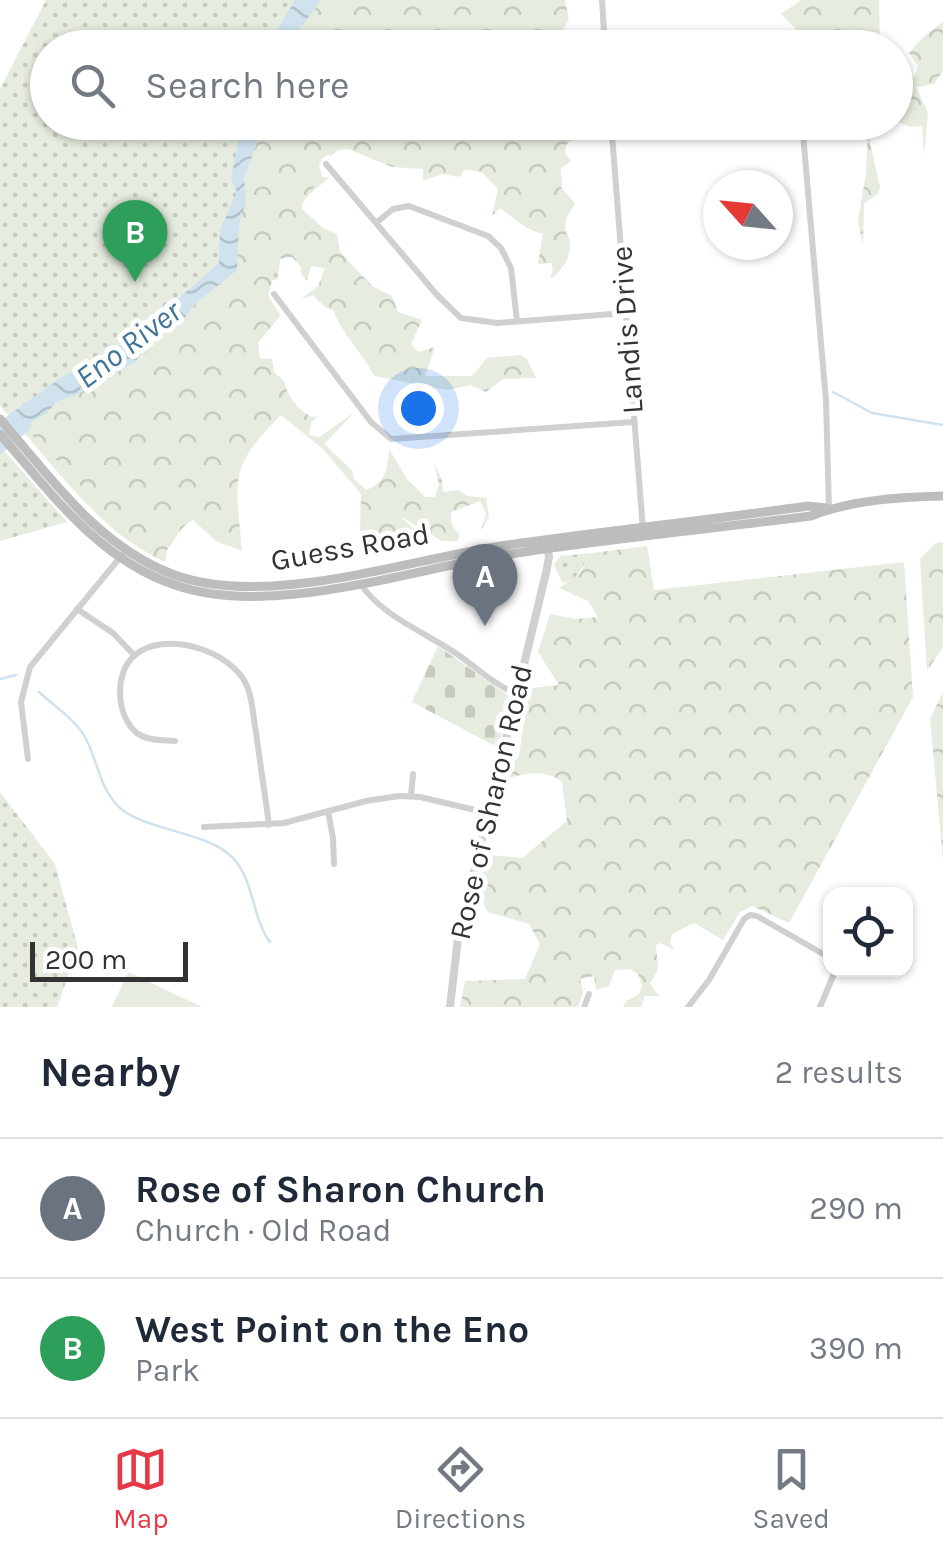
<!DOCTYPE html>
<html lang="en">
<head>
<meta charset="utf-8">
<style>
  body { margin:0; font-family:Karla,sans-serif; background:#f2f2f3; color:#1f2937 }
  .controls { position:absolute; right:30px; bottom:30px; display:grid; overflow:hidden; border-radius:20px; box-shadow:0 2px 8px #0004 }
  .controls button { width:90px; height:90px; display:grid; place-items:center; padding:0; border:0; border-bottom:2px solid #e0e1e3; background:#fff; color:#1f2937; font:50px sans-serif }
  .compass { position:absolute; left:703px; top:170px; width:90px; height:90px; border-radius:50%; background:#fff; box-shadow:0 2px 8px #0004; rotate:297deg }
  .scale { position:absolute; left:30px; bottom:25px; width:158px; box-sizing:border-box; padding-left:10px; border:5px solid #333; border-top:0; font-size:28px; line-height:35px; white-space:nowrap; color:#333; -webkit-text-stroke:8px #fff; paint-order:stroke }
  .you { position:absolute; left:418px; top:408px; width:35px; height:35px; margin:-25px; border:8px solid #fff; border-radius:50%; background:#1a73e8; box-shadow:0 0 0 15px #1a73e833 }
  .badge { display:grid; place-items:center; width:65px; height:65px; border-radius:50%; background:#e63946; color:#fff; font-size:32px; font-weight:700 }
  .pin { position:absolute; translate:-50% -82px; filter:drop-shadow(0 2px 5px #0008) }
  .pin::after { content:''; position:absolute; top:52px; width:35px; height:30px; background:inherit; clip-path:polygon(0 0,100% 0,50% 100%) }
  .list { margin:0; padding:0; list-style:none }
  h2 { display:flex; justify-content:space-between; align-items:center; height:130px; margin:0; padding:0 40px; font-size:42px }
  h2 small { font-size:32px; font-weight:400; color:#747a83 }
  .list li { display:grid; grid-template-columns:65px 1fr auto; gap:30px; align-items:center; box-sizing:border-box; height:140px; padding:0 40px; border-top:2px solid #e0e1e3 }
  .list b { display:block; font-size:38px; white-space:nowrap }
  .list p { margin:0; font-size:32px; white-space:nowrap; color:#747a83 }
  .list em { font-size:32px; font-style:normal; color:#747a83 }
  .icon { flex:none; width:55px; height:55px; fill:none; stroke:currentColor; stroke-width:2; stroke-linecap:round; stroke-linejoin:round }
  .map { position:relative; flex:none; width:943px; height:1007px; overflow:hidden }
  .search { position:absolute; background:#fff; box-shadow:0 2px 8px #0004; left:30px; right:30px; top:30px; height:110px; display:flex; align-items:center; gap:25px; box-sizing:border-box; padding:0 35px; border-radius:55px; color:#747a83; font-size:38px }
  .sheet { height:410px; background:#fff }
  nav { display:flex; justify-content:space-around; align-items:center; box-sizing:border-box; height:140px; border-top:2px solid #e0e1e3; background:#fff; font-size:28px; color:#747a83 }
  nav a { display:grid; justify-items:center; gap:5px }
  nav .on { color:#e63946 }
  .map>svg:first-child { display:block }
  .grass { fill:url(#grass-dots) }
  .forest { fill:url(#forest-crowns) }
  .cemetery { fill:url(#cemetery-stones) }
  .garden { fill:#e6ecdf }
  .water { fill:url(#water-waves) }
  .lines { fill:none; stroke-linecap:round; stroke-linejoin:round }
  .stream { stroke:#cfe2ee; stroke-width:2.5 }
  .minor { stroke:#d0d0d0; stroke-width:6 }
  .tertiary { stroke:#d0d0d0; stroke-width:8 }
  .secondary { stroke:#bdbdbd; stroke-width:9 }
  .labels { text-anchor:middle; stroke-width:10; stroke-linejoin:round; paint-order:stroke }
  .street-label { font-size:30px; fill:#333; stroke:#fff }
  .water-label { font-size:32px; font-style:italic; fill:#3f7597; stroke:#fff }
</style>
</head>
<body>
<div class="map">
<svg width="943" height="1007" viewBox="0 0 943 1007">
  <defs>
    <pattern id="grass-dots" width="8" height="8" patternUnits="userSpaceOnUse" patternTransform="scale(2.5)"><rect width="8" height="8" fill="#e6ecdf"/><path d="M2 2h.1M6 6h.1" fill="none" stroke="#c6cbc0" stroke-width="1.8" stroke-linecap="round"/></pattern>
    <pattern id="forest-crowns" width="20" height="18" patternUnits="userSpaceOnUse" patternTransform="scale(2.5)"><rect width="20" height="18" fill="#e6ecdf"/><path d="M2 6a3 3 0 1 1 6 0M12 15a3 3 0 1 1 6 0" fill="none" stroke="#c6cbc0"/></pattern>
    <pattern id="cemetery-stones" width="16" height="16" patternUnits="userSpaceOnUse" patternTransform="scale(2.5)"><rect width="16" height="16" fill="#e6ecdf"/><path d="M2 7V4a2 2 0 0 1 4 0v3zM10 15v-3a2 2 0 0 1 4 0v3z" fill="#c6cbc0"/></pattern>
    <pattern id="water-waves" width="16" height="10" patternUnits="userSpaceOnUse" patternTransform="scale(2.5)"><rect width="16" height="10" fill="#cfe2ee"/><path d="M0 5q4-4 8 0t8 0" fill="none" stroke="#b2c2cd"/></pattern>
  </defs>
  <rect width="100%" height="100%" fill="#fff"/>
  <path class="grass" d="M46,0H549L386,48H48V122L504,123L558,142L564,207L367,126L331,156L321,152L310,158L322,177L329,178L282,217L284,220L278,279L272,280L263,290L280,314L116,484L173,513L165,562C95,529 52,461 0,406V89Z
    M0,446L67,522L0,541Z
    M592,553L575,578L563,583L554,565L560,556Z
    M0,792L55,864L78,948L57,1007H0Z"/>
  <path class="forest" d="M321,0H565L569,20L559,35L560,47L287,48L290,32L299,30Z
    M801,0H879L880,47C862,48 849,47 833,42C823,39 814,41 803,35C796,31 788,20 781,14Z
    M943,22V71L934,84L916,87L928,113L924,156L922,126L910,127L896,121L900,111L896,101V80L915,76L918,66L909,53L923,37Z
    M561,122L564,127L576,129L577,135L566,145L565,153L571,161L559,170L556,182L575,203C571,211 565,218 565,227C565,232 569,237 570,243C571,258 562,271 550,279L553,269L551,263L538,264L543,233C529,233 512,216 500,208L492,216L498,189L481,171L464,170L460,177L441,174L423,181V169L392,167L348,149L333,151L322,159L319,165L322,176L302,204V209L323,228L337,234L340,252L372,286L392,296L398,312L422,320L411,344L418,352L435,347L425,376H472L487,358L521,355L527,359L536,378L503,379L486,392L470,385L448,390L374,376C362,352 343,336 333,310L326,308L313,295L301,299L318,286L325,268L311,266L307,281L301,274V267L292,257L279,259L268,295L280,316L258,343L260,358L272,359L274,372L284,381C287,396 299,411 312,417L317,416L311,423L309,435L319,437L355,412L324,444L352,470L354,479L366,490C387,482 387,469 389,449L407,479L425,497H435L439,485L434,462L442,480L443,492L458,490L468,496L486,498L489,517L481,530L486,514L480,501L451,512V523L460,536L457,541H442L400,516L432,546L381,551L360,531L361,494L323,449L281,415C227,469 236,478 242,551L216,541L193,520C175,529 175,548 158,557C137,547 115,534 100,515C90,502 84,488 73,476C57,459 42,449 29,430L32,421L47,413L57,401L74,396L135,362L151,342L183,320L195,304L236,270L239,225L246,201L244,178L258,140L260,123Z
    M868,122L871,123L870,142L880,187L878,194L864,203L863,246L858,221L866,173Z
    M943,542V647L927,671L920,559L936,543Z
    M647,546L654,590L904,562L913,697L789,923L752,906L740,912L723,940L694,923L672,934L670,942L674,950L660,943L656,945L658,969L650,984L659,996H645L641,1007H623L626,1001L639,994L642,986L638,974L630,969L615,970L609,986L596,990L594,976L580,979L583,992L578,1007H460L465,981L525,979L540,944L529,924L488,912C477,897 481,870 490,855L522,858L567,821L562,782C545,769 526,773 506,779L509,768L519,756L528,693L531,688L559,685L538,652L550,614L575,619L598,617L588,601L559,588L580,573L592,553Z
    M943,692V859L930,719Z"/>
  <path class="cemetery" d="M438,646L509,696L499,748L412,702Z"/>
  <path class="garden" d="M128,972L202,1007H112Z"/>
  <path class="water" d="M295,0H321L299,30L290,32L287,47H267Z
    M242,123H260L258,140L244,178L246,201L239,225L237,270L195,304L183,320L151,342L135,362L74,396L57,401L47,413L32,421L29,430L0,455V421L62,377L129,342L219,263L220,229L237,192L231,179Z"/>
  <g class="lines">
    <path class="stream" d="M833,392L872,413L943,425
      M0,679L16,675
      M39,692C55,707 78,721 87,741C97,761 100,786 116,804C139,831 207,830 233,858C254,880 252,918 270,942"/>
    <path class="minor" d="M602,0L605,48
      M611,122L643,530
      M802,122L826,401L829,509
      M326,164L437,295L461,318L497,323L625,313
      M376,223L393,209L409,206L488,236L501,248L511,268L517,321
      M274,294L371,422L391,439L633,422
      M360,583C381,616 425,632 457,654C477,668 493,684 517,694
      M77,609L113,633L134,655
      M175,741C162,740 148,741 137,733C116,717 114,673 134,656C163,629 232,650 247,686C253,700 253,717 256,732C260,763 265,794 269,825
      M28,759L21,702L30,667L122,555
      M411,796L413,774
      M328,811L333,838L334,864
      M204,827L284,823L366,801L399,796L420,797L488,813
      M584,1007L589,994
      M688,1007L709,980L744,919L750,915L757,916L830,958
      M820,1007L836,969"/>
    <path class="tertiary" d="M450,1007L458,938L546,573L549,557L547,545"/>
    <path class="secondary" d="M0,419C51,478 97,545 172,574C266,610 409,559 507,545C607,531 708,520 808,506L827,508
      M0,434C51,493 98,559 175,585C269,618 405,571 503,555C605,539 708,529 811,516C851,500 900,497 943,496"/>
  </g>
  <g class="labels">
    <g class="street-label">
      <text transform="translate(627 330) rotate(-94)" y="10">Landis Drive</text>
      <text transform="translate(350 547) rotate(-10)" y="10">Guess Road</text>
      <text transform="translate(491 802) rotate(-77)" y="10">Rose of Sharon Road</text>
    </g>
    <g class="water-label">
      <text transform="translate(128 344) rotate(-37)" y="11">Eno River</text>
    </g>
  </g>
</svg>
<div class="controls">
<button><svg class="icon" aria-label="locate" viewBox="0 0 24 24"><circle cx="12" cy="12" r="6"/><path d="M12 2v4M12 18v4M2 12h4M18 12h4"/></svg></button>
</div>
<svg class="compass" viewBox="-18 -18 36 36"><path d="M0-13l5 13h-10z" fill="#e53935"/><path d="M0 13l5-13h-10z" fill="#747a83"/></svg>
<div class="scale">200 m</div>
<div class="you"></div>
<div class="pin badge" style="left:485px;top:626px;background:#6b7280">A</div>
<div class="pin badge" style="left:135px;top:282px;background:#2e9e5b">B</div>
<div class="search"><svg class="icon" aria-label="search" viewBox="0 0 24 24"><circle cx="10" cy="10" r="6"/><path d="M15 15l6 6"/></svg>Search here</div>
</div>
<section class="sheet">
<h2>Nearby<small>2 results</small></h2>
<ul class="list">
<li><span class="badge" style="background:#6b7280">A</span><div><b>Rose of Sharon Church</b><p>Church · Old Road</p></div><em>290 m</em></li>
<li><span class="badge" style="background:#2e9e5b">B</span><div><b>West Point on the Eno</b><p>Park</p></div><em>390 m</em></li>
</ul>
</section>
<nav>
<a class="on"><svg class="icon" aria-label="map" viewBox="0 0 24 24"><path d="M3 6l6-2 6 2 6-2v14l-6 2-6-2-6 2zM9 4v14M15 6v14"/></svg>Map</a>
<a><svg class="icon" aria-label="directions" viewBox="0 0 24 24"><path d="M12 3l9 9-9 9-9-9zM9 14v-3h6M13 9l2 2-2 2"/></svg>Directions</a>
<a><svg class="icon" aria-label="saved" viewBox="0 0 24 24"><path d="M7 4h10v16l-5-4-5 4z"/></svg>Saved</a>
</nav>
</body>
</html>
